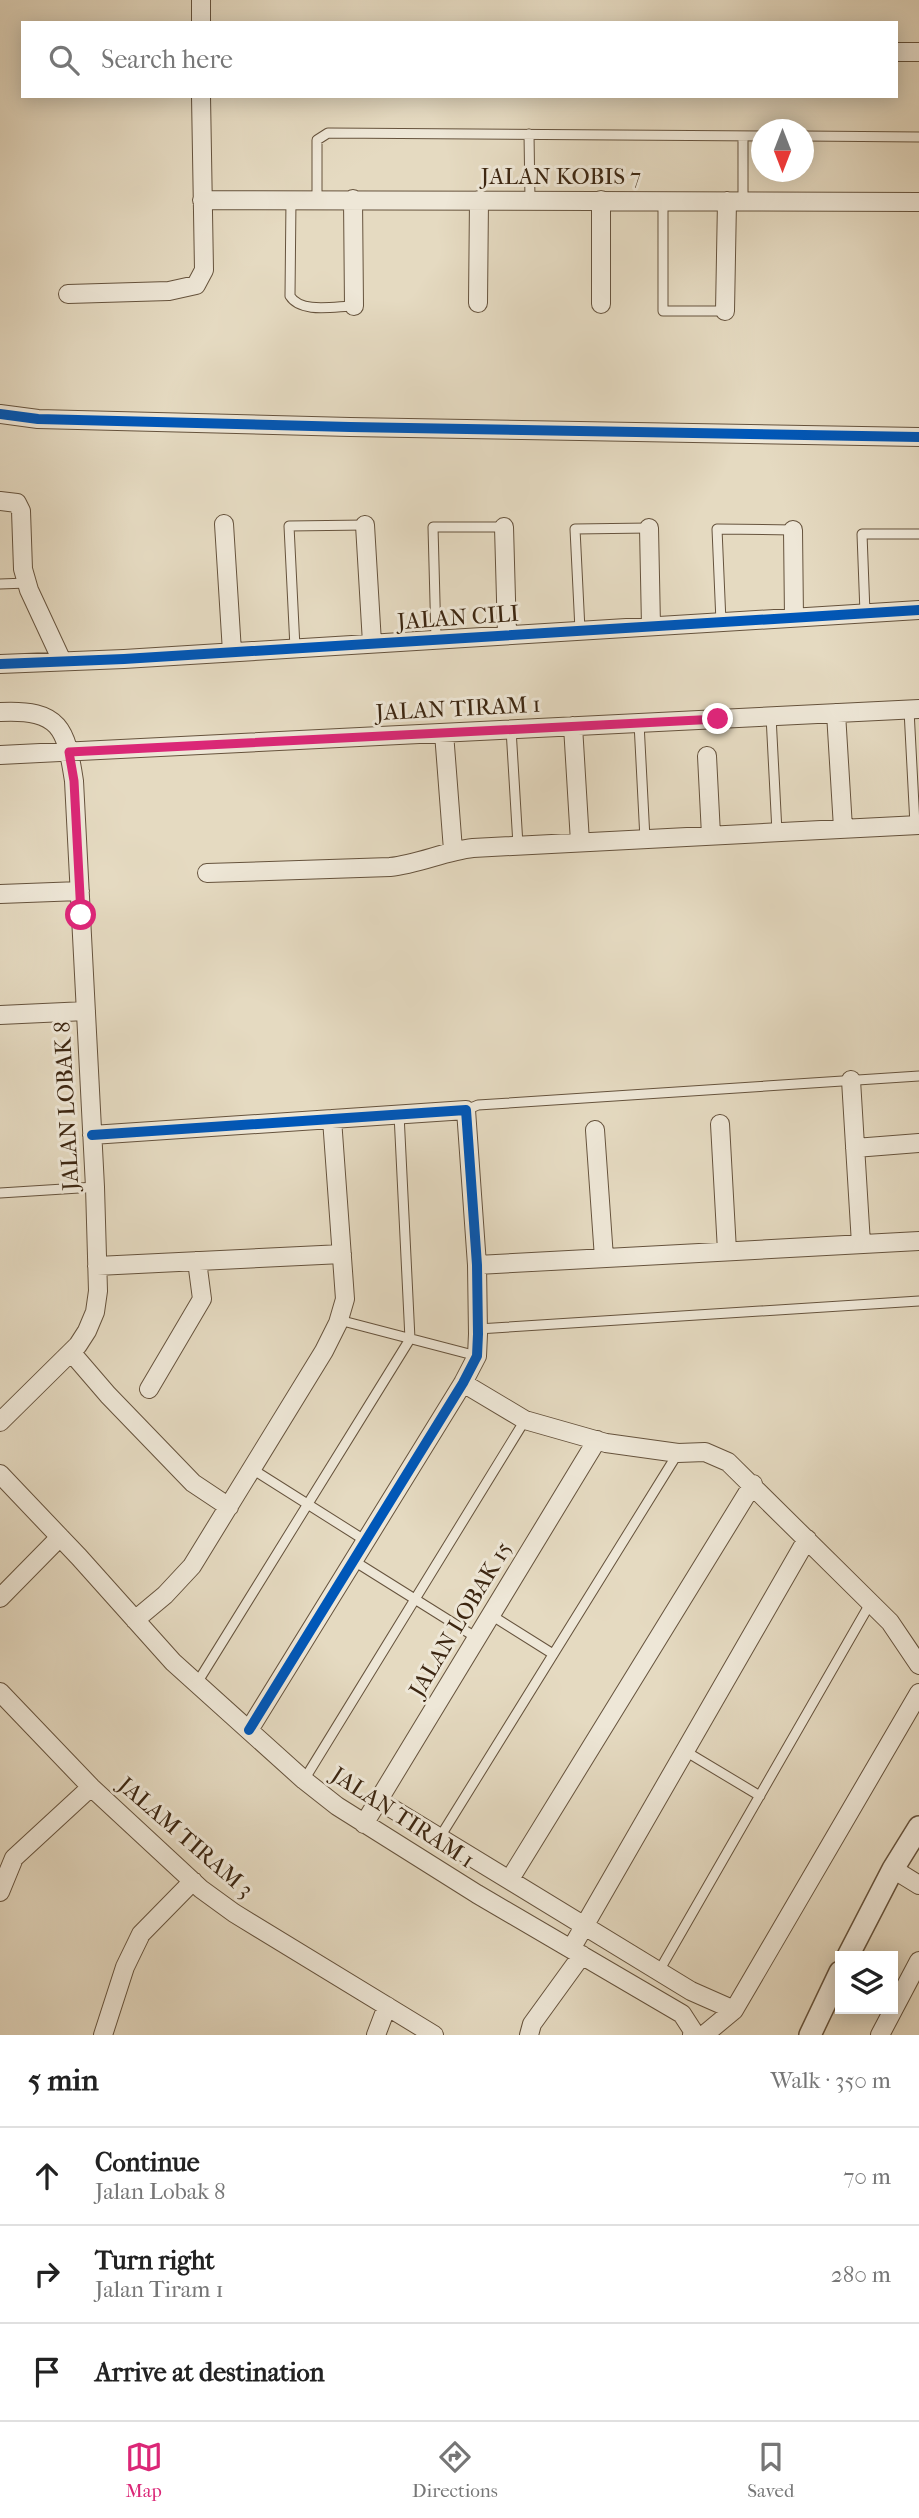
<!DOCTYPE html>
<html lang="en">
<head>
<meta charset="utf-8">
<style>
  body { margin:0; font-family:"IM FELL French Canon",serif; background:#f2f2f2; color:#222 }
  .controls { position:absolute; right:21px; bottom:21px; display:grid; overflow:hidden; border-radius:0px; box-shadow:0 4px 18px #0003 }
  .controls button { width:63px; height:63px; display:grid; place-items:center; padding:0; border:0; border-bottom:2px solid #e0e0e0; background:#fff; color:#222; font:35px sans-serif }
  .compass { position:absolute; left:751px; top:119px; width:63px; height:63px; border-radius:50%; background:#fff; box-shadow:0 4px 18px #0003; rotate:180deg }
  .stop { position:absolute; width:21px; height:21px; margin:-16px; border:5px solid #db2777; border-radius:50%; background:#fff }
  .stop.end { background:#db2777; border-color:#fff; box-shadow:0 2px 7px #0008 }
  .list { margin:0; padding:0; list-style:none }
  h2 { display:flex; justify-content:space-between; align-items:center; height:91px; margin:0; padding:0 28px; font-size:30px }
  h2 small { font-size:23px; font-weight:400; color:#767676 }
  .list li { display:grid; grid-template-columns:46px 1fr auto; gap:21px; align-items:center; box-sizing:border-box; height:98px; padding:0 28px; border-top:2px solid #e0e0e0 }
  .list b { display:block; font-size:26px; white-space:nowrap }
  .list p { margin:0; font-size:23px; white-space:nowrap; color:#767676 }
  .list em { font-size:23px; font-style:normal; color:#767676 }
  .icon { flex:none; width:38px; height:38px; fill:none; stroke:currentColor; stroke-width:2; stroke-linecap:round; stroke-linejoin:round }
  .map { position:relative; flex:none; width:919px; height:2035px; overflow:hidden }
  .search { position:absolute; background:#fff; box-shadow:0 4px 18px #0003; left:21px; right:21px; top:21px; height:77px; display:flex; align-items:center; gap:18px; box-sizing:border-box; padding:0 24px; border-radius:0px; color:#767676; font-size:26px }
  .sheet { height:385px; background:#fff }
  nav { display:flex; justify-content:space-around; align-items:center; box-sizing:border-box; height:98px; border-top:2px solid #e0e0e0; background:#fff; font-size:19px; color:#767676 }
  nav a { display:grid; justify-items:center; gap:4px }
  nav .on { color:#db2777 }
  .map>svg:first-child { display:block }
  .lines { fill:none; stroke-linecap:round; stroke-linejoin:round }
  .service-casing { stroke:#66533d; stroke-width:11 }
  .minor-casing { stroke:#66533d; stroke-width:20 }
  .tertiary-casing { stroke:#66533d; stroke-width:24 }
  .service { stroke:#eee7d7; stroke-width:9 }
  .minor { stroke:#eee7d7; stroke-width:18 }
  .tertiary { stroke:#eee7d7; stroke-width:21 }
  .cycleway-casing { stroke:#eee7d7; stroke-width:15 }
  .cycleway { stroke:#0057b8; stroke-width:10 }
  .route { stroke:#db2777; stroke-width:9 }
  .labels { text-anchor:middle; stroke-width:6; stroke-linejoin:round; paint-order:stroke }
  .street-label { font-size:23px; fill:#3c2611; stroke:#eee7d7 }
</style>
</head>
<body>
<div class="map">
<svg width="919" height="2035" viewBox="0 0 919 2035">
  <rect width="100%" height="100%" fill="#e5dac1"/>
  <filter id="stains"><feTurbulence type="fractalNoise" baseFrequency=".00286" numOctaves="4"/><feColorMatrix values="0 0 0 0 .2 0 0 0 0 .09 0 0 0 0 .02 0 0 0 .5 -.17"/></filter>
  <radialGradient id="worn" r=".72"><stop offset=".6" stop-color="#630" stop-opacity="0"/><stop offset="1" stop-color="#630" stop-opacity=".3"/></radialGradient>
  <g class="lines">
    <g class="service-casing">
      <path id="service" d="M529,134L530,200
        M804,136L919,137
        M291,200L290,296C301,314 336,306 354,306
        M317,200V140L328,133L762,136
        M663,201V311H725
        M743,201V136
        M0,584L27,583
        M865,613L862,534H919
        M721,622L717,529L793,530
        M580,630L575,529L649,528
        M436,639L433,527H504
        M295,648L289,526L365,525
        M909,710L915,825
        M771,716L777,832
        M639,723L645,839
        M511,729L518,845
        M466,1110L478,1105L919,1076
        M0,1193L95,1187
        M339,1320L477,1356
        M478,1329L919,1301
        M252,1469L366,1541
        M354,1561L477,1638
        M491,1615L553,1654
        M197,1683L410,1339L399,1114
        M685,1751L760,1796
        M304,1780L525,1420
        M440,1837L678,1453
        M659,1971L871,1602"/>
    </g>
    <g class="minor-casing">
      <path id="minor" d="M201,0V23
        M896,52H919
        M353,199L354,306
        M202,200L919,202
        M601,200V304
        M68,294L169,291L196,285L204,270L201,96
        M478,303L479,200
        M725,311L727,201
        M0,414L38,419L350,427L919,437
        M0,501L17,503L21,511L23,569L29,590L62,661
        M224,524L232,652
        M365,525L372,643
        M504,527L507,635
        M649,528L651,626
        M793,530L794,618
        M0,664L124,659L919,610
        M0,712C61,709 66,729 74,781L95,1187L98,1291L95,1312L87,1331L78,1345L0,1422
        M836,713L843,828
        M573,726L580,842
        M444,733L453,850
        M0,755L919,709
        M707,756L711,835
        M207,873L390,867C419,864 445,851 473,848L919,825
        M0,894L80,891
        M0,1015L86,1011
        M851,1080L861,1244
        M720,1124L727,1251
        M595,1130L604,1258
        M92,1135L466,1110L477,1265L478,1334L477,1356L463,1383L249,1730
        M855,1148L919,1143
        M477,1265L919,1241
        M97,1266L342,1254
        M71,1352L108,1395L193,1483L229,1507
        M463,1383L525,1420L606,1443L678,1453L705,1452L728,1462L890,1622L919,1665
        M149,1389L202,1299L197,1261
        M0,1474L79,1557L173,1662L304,1780L337,1806L477,1894L682,2014L693,2031L692,2035
        M0,1598L60,1537
        M135,1620L165,1595L192,1566L324,1351L338,1323L345,1299L332,1119
        M0,1692L91,1787L201,1889L234,1913L434,2035
        M378,1800L691,1991L734,2010
        M364,1824L597,1440
        M893,1869L919,1885
        M510,1879L753,1484
        M0,1892L14,1858L91,1787
        M571,1949L807,1539
        M103,2035L125,1967L141,1934L193,1881
        M376,2035L387,2006
        M529,2035L532,2024L582,1955
        M704,2035L734,2010L919,1693
        M880,2035L919,1961"/>
    </g>
    <g class="tertiary-casing">
      <path id="tertiary" d="M848,1956L893,1869L919,1827
        M810,2035L840,1972"/>
    </g>
    <use href="#service" class="service"/>
    <use href="#minor" class="minor"/>
    <use href="#tertiary" class="tertiary"/>
    <g class="cycleway-casing">
      <path id="cycleway" d="M0,414L38,419L350,427L919,437
        M0,664L124,659L919,610
        M92,1135L466,1110L477,1265L478,1334L477,1356L463,1383L249,1730"/>
    </g>
    <use href="#cycleway" class="cycleway"/>
  </g>
  <g class="lines">
    <path class="route" d="M81,915L74,781L69,752L718,719"/>
  </g>
  <g class="labels">
    <g class="street-label">
      <text x="561" y="184">JALAN KOBIS 7</text>
      <text transform="translate(458 617) rotate(-4)" y="8">JALAN CILI</text>
      <text transform="translate(458 708) rotate(-3)" y="8">JALAN TIRAM 1</text>
      <text transform="translate(66 1106) rotate(-93)" y="8">JALAN LOBAK 8</text>
      <text transform="translate(460 1619) rotate(-59)" y="8">JALAN LOBAK 15</text>
      <text transform="translate(403 1817) rotate(33)" y="8">JALAN TIRAM 1</text>
      <text transform="translate(186 1837) rotate(41)" y="8">JALAM TIRAM 3</text>
    </g>
  </g>
  <rect width="100%" height="100%" filter="url(#stains)"/>
  <rect width="100%" height="100%" fill="url(#worn)"/>
</svg>
<div class="controls">
<button><svg class="icon" aria-label="layers" viewBox="0 0 24 24"><path d="M12 4l9 5-9 5-9-5zM3 14l9 5 9-5"/></svg></button>
</div>
<svg class="compass" viewBox="-18 -18 36 36"><path d="M0-13l5 13h-10z" fill="#e53935"/><path d="M0 13l5-13h-10z" fill="#767676"/></svg>
<div class="stop" style="left:81px;top:915px"></div>
<div class="stop end" style="left:718px;top:719px"></div>
<div class="search"><svg class="icon" aria-label="search" viewBox="0 0 24 24"><circle cx="10" cy="10" r="6"/><path d="M15 15l6 6"/></svg>Search here</div>
</div>
<section class="sheet">
<h2>5 min<small>Walk · 350 m</small></h2>
<ul class="list">
<li><svg class="icon" aria-label="ahead" viewBox="0 0 24 24"><path d="M12 20V5M6 11l6-6 6 6"/></svg><div><b>Continue</b><p>Jalan Lobak 8</p></div><em>70 m</em></li>
<li><svg class="icon" aria-label="right" viewBox="0 0 24 24"><path d="M7 20v-9h11M14 6l5 5-5 5"/></svg><div><b>Turn right</b><p>Jalan Tiram 1</p></div><em>280 m</em></li>
<li><svg class="icon" aria-label="arrive" viewBox="0 0 24 24"><path d="M6 21V4h12l-3 4 3 4H6"/></svg><div><b>Arrive at destination</b></div></li>
</ul>
</section>
<nav>
<a class="on"><svg class="icon" aria-label="map" viewBox="0 0 24 24"><path d="M3 6l6-2 6 2 6-2v14l-6 2-6-2-6 2zM9 4v14M15 6v14"/></svg>Map</a>
<a><svg class="icon" aria-label="directions" viewBox="0 0 24 24"><path d="M12 3l9 9-9 9-9-9zM9 14v-3h6M13 9l2 2-2 2"/></svg>Directions</a>
<a><svg class="icon" aria-label="saved" viewBox="0 0 24 24"><path d="M7 4h10v16l-5-4-5 4z"/></svg>Saved</a>
</nav>
</body>
</html>
